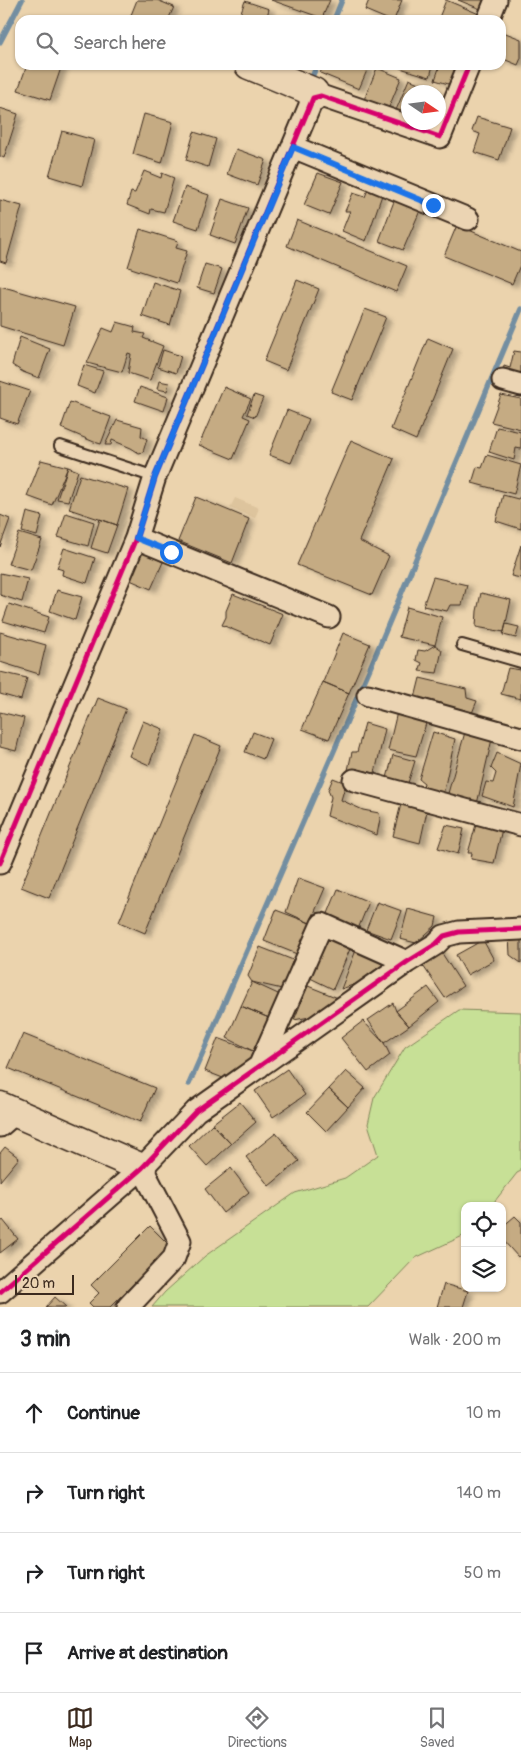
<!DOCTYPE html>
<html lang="en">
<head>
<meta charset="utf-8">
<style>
  body { margin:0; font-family:Pangolin,sans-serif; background:#f2f2f2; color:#202124 }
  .controls { position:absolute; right:15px; bottom:15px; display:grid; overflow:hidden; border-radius:10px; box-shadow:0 1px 4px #0004 }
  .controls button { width:45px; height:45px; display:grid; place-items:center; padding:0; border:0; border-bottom:1px solid #e0e0e0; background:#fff; color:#202124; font:25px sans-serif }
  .compass { position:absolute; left:401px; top:85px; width:45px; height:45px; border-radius:50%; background:#fff; box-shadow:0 1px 4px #0004; rotate:103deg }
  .scale { position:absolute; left:15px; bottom:12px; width:59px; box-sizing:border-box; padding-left:5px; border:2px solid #3b2a1e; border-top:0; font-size:14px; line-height:18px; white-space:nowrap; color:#3b2a1e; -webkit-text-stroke:4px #ebd4b3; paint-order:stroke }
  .stop { position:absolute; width:15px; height:15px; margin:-11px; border:4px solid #1a73e8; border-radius:50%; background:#fff }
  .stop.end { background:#1a73e8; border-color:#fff; box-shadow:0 1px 5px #0008 }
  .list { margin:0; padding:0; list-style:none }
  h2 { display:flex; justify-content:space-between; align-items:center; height:65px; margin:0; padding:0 20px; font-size:21px }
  h2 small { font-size:16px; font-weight:400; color:#757577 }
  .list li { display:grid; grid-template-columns:32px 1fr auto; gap:15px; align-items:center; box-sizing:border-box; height:80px; padding:0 20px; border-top:1px solid #e0e0e0 }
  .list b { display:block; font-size:19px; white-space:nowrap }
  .list em { font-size:16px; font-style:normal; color:#757577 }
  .icon { flex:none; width:28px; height:28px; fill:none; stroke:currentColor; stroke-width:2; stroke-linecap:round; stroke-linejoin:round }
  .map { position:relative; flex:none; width:521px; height:1307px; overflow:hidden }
  .search { position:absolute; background:#fff; box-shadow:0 1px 4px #0004; left:15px; right:15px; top:15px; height:55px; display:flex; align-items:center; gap:12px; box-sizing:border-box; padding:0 18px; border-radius:15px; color:#757577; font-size:19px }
  .sheet { height:385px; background:#fff }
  nav { display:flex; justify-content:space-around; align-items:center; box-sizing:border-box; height:70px; border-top:1px solid #e0e0e0; background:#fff; font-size:14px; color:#757577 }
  nav a { display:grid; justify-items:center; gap:2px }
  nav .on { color:#3b2a1e }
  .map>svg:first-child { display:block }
  .built { fill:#ddc49d }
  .green { fill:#c7e096; stroke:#81855a }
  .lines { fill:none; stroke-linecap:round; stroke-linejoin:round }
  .stream { stroke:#738ea1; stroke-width:5.5 }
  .building { fill:#c5ab83; stroke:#3b2a1e; filter:url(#shadow) }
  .lane-casing { stroke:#3b2a1e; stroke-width:14 }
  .street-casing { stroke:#3b2a1e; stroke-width:25 }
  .secondary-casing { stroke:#3b2a1e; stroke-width:31 }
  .lane { stroke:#ebd4b3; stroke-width:10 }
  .street { stroke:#ebd4b3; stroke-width:21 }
  .secondary { stroke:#ebd4b3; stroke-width:28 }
  .cycleway-casing { stroke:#ebd4b3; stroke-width:8 }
  .cycleway { stroke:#d6006c; stroke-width:5 }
  .route { stroke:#1a73e8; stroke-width:6 }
</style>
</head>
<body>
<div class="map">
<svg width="521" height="1307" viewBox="0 0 521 1307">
  <defs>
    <filter id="shadow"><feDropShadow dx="5.5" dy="3" stdDeviation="2.5" flood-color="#0004"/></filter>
  </defs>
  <rect width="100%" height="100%" fill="#ebd3ad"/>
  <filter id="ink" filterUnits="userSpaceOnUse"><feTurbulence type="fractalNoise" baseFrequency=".02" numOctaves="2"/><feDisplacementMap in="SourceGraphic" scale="10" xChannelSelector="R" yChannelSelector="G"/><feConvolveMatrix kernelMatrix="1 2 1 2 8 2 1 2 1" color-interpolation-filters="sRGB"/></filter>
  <g filter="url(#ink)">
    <path class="built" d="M235,498L259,508L255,518L230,508Z"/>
    <path class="green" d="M459,1010L521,1012V1171L517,1173L491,1206H465V1235L415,1258L368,1307H152L165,1292L205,1256L295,1193L345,1178L378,1155L368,1124L374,1098L405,1047Z"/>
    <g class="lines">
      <path class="stream" d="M334,20L342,0
        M0,42L22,0
        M310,82L317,65
        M189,1084L370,668L521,309"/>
    </g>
    <path class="building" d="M137,0H157L174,7L168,20H129Z
      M271,0H330L322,18Z
      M369,0H402L394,20H389L365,10Z
      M446,0L479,14L477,20H438Z
      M458,0H487L483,10Z
      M245,1L269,9L266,20H238Z
      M503,32L521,39V58L518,65L501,58V37Z
      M27,65H62L50,100L18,90Z
      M324,65H361L368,68L359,89L320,73Z
      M400,65H433L430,77L400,68Z
      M440,65H462L455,86L435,80Z
      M377,68L401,78L387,112L363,102Z
      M409,79L438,91L408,92V121L394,115Z
      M0,108L18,114L4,158L0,156Z
      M144,114L173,122L162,163L133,154Z
      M477,117L510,127L499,160L474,152L480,134L472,131Z
      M62,131L94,140L82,186L49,176Z
      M194,132L216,139L208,167L186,160Z
      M236,149L266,160L257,185L227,174Z
      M144,171L161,178L162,173L174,178L164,212L151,209L150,214L127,205L131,192L135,193Z
      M318,173L343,182L329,215L304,205Z
      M185,187L209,195L198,229L173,221Z
      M368,189L382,195L366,241L342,231L350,211H345L353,193L365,197Z
      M396,196L422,206L403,250L379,241Z
      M222,199L248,208L235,244L210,235Z
      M0,200L22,206L6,263L0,261Z
      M297,220L407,266L396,292L287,246Z
      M457,225L521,252V263L512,284L444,256Z
      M140,229L178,241L176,248L187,251L177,283L128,267Z
      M205,264L222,269L214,293L197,288Z
      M297,280L319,289L286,370L264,361Z
      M153,282L180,291L170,325L142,316Z
      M0,286L75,307L63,345L0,326Z
      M365,309L386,317L352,400L331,392Z
      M117,322L135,327L134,332L145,334L143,338L163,346L150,380L128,373L131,354L128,353L122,372L87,363L103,328L113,332Z
      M20,337L50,349L39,378L23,372L12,365Z
      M428,338L453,349L416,440L391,429Z
      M163,350L181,356L176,373L158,367Z
      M514,351L521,352V382L502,377L504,366L510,368Z
      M84,365L103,371L95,393L77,386Z
      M0,381L30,391L17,424L0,418Z
      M159,381L169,383L167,391L157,389Z
      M140,387L168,397L164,411L135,401Z
      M224,387L251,399L243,416L250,419L233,459L199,445Z
      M254,395L263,398L255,417L247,414Z
      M501,395L521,399V429L491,422Z
      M70,402L111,417L101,444L94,442L61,428Z
      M287,410L309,419L291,463L269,455Z
      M117,420L142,427L141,436L147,439L143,452L139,453L131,448L112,440L111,445H105Z
      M497,427L521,432V449L516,448L514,460L489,452Z
      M351,440L394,459L359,541L389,556L372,595L297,565Z
      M487,455L521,465L514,494L472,483L477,467L482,468Z
      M41,460L68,467L52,505L27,496Z
      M68,467L78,471L68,501L57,499Z
      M80,475L128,489L117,525L69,509Z
      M503,495L518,499L521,495V529L496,521Z
      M196,497L249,519L232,563L178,541Z
      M27,512L42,516L37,536L22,532Z
      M66,513L94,522L88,546L58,537Z
      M0,515L10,519L0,547Z
      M100,519L117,525L107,553L91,548Z
      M19,533L42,540L31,570L8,564Z
      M521,546V578L511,576L521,545Z
      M64,548L95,558L87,583L62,575L63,570L57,568Z
      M143,552L163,562L151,589L130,580Z
      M0,573L28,579L22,602L0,595Z
      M433,577L467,585L462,605H450L447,611L423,606Z
      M57,590L82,597L75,620L50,611Z
      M481,593L511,600L504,632L476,627L477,611Z
      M233,594L283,614L270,645L222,625L226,617V611Z
      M9,604L49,617L44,633L3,621Z
      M407,607L442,617L435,645L399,637Z
      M506,624L519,627L516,638L503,635Z
      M0,632L46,645L39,674L0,662Z
      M343,633L370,644L349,693L323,682Z
      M435,645L442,650L437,673L419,671L422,663L416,660L418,650L425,651Z
      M508,668L521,670V699L501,694Z
      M0,672L27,678L21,700L0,694Z
      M420,678L466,689L467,698L477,701L472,713L447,708L415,698Z
      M323,682L349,693L329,739L302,729Z
      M98,698L126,709L49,898L21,887Z
      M0,712L24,718L16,751L0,747Z
      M397,712L427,720L416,756L388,750Z
      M143,721L163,729L149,765L129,756Z
      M365,723L385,729L375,773L361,770L360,771L348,770L352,752H357Z
      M253,732L271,739L263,759L245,752Z
      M433,732L455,739L443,795L422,789L424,783L419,779Z
      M465,732L492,739L477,804L447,797Z
      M195,735L221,746L145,933L119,922Z
      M497,753L521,764L513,807L482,796L486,782L493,783L496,773L491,768Z
      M393,755L415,761L408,783L387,778Z
      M333,778L346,783L341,800L363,810L379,813L380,819L377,835L327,816L331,797L328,790Z
      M401,804L427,811L420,843L393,836Z
      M477,821L502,829L494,863L471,859L472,853H468Z
      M446,825L464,829L458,854L438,848Z
      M298,878L325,888L310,923L286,912Z
      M338,889L369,902L358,929L327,916Z
      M377,902L402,911L391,939L366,930Z
      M408,909L437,917L435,926L416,943L400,939Z
      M276,910L310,923L297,954L264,941Z
      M509,936L521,939V963L510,955Z
      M328,939L350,949L333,989L310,978Z
      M483,940L494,960L467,975L456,955Z
      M436,944L463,986L445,998L417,957Z
      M260,947L293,960L282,989L252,982L248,976Z
      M356,950L389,963L368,980L341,989Z
      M252,982L289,999L269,1018L241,1006Z
      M308,986L338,998L315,1016L294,1020Z
      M428,987L439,1002L409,1026L396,1011Z
      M393,1003L396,1011L409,1026L384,1043L368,1020Z
      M241,1006L269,1018L253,1051L227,1038Z
      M363,1021L384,1043L390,1055L368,1072L341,1038Z
      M23,1034L155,1088L140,1122L8,1068Z
      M218,1038L253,1051L248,1064L223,1078L205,1071Z
      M287,1069L305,1095L273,1117L255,1091Z
      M346,1071L365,1088L348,1107L329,1089Z
      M329,1089L348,1107L326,1131L307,1112Z
      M240,1102L256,1122L231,1144L212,1124Z
      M212,1124L231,1144L207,1166L189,1146Z
      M276,1133L299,1161L269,1186L246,1157Z
      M5,1147L19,1158L0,1181V1153Z
      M231,1168L249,1192L223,1213L205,1189Z
      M515,1216L521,1222V1254L518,1257L502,1239V1227Z
      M3,1220L18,1239L0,1253V1223Z
      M150,1226L171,1247L110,1307H93L89,1303L99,1293L91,1285Z
      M444,1284L468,1291L463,1307H437Z
      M55,1297L66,1307H46Z"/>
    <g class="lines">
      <g class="lane-casing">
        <path id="lane" d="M60,446L155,477
          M462,645L521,662"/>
      </g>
      <g class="street-casing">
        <path id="street" d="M488,20L496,0
          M293,147L468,219
          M503,380L521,385
          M136,538L329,617
          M368,695L521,738
          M354,780L521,825
          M0,863L136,538L155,477L313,98L321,96L440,137L469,65
          M259,1067L322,924L407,962
          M0,1126L15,1113
          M0,1292L142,1168L196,1111L407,962L436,944L444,936L459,932L521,929
          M128,1307L174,1258L180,1241L142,1168"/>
      </g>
      <g class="secondary-casing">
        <path id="secondary" d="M249,65L314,92L313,98
          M0,1106L142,1168"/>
      </g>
      <use href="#lane" class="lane"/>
      <use href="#street" class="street"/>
      <use href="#secondary" class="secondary"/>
      <g class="cycleway-casing">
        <path id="cycleway" d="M0,863L136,538L155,477L313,98L321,96L440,137L469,65
          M0,1292L142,1168L196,1111L407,962L436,944L444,936L459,932L521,929"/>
      </g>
      <use href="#cycleway" class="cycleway"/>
    </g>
  </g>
  <g class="lines" filter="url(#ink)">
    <path class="route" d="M171,552L136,538L155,477L293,147L433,205"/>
  </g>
</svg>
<div class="controls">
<button><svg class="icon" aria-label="locate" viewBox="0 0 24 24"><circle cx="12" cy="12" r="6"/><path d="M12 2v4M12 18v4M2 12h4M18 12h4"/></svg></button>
<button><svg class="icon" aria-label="layers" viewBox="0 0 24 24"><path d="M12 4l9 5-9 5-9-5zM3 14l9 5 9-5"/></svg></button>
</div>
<svg class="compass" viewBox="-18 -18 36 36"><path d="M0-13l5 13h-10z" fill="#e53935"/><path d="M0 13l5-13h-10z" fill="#757577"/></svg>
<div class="scale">20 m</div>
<div class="stop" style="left:171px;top:552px"></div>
<div class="stop end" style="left:433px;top:205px"></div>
<div class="search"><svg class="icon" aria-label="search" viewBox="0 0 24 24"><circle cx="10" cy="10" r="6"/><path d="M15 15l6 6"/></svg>Search here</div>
</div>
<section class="sheet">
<h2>3 min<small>Walk · 200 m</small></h2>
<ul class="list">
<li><svg class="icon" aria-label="ahead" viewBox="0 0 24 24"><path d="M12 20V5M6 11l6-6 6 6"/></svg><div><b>Continue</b></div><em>10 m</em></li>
<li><svg class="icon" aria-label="right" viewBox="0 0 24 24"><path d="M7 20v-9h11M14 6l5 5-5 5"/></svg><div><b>Turn right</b></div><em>140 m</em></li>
<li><svg class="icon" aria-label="right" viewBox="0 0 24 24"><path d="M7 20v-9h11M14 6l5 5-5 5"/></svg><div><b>Turn right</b></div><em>50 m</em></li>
<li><svg class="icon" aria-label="arrive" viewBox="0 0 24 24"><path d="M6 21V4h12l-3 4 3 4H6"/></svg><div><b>Arrive at destination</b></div></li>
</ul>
</section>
<nav>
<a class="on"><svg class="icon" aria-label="map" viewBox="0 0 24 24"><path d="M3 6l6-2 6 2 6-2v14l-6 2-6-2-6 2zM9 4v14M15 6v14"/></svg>Map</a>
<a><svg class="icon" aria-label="directions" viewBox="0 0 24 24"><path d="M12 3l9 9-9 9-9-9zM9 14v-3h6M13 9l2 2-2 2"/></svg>Directions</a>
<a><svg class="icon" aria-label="saved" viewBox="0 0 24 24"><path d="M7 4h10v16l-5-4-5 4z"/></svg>Saved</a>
</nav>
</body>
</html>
